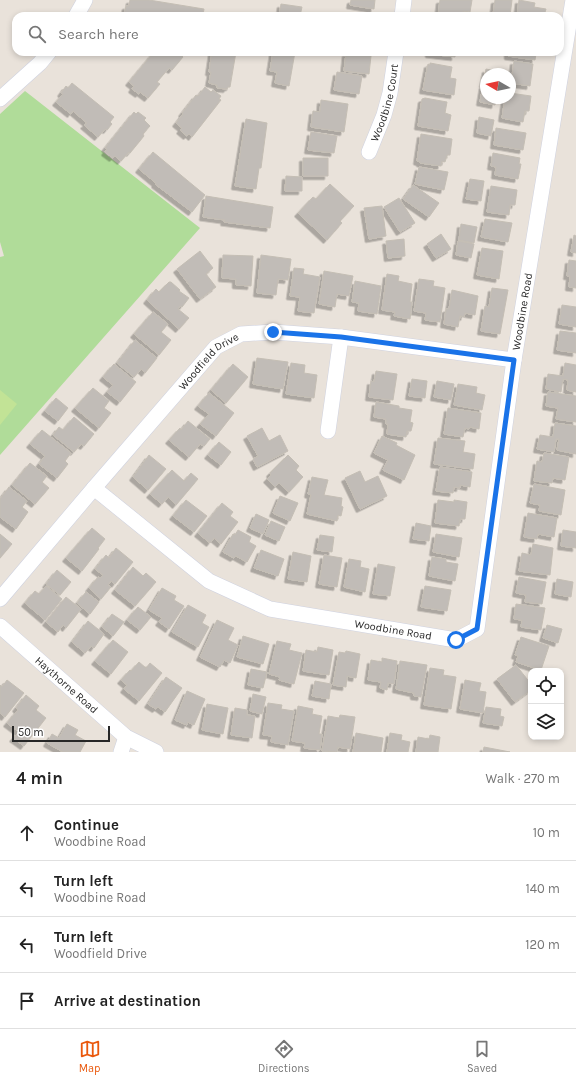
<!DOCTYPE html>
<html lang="en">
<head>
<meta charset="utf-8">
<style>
  body { margin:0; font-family:Karla,sans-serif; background:#f6f6f6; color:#222 }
  .controls { position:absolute; right:12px; bottom:12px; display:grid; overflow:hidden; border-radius:8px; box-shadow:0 2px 6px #0003 }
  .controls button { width:36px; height:36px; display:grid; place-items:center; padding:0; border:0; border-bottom:1px solid #e0e0e0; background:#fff; color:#222; font:20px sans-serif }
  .compass { position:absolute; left:480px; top:68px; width:36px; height:36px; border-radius:50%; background:#fff; box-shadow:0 2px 6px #0003; rotate:279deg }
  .scale { position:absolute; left:12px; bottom:10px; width:98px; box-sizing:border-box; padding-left:4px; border:2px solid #272727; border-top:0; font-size:11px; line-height:14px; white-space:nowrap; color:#272727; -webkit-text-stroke:3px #fff; paint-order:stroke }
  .stop { position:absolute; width:12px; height:12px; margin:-9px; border:3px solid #1a73e8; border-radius:50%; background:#fff }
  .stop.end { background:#1a73e8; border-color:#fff; box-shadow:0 1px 4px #0008 }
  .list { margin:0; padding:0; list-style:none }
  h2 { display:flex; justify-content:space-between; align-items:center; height:52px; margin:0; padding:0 16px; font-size:17px }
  h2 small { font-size:13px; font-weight:400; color:#767676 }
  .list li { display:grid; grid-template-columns:26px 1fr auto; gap:12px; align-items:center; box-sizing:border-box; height:56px; padding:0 16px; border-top:1px solid #e0e0e0 }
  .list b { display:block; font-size:15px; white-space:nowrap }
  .list p { margin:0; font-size:13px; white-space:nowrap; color:#767676 }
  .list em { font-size:13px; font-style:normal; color:#767676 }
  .icon { flex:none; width:22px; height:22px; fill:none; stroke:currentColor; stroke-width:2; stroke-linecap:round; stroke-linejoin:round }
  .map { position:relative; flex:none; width:576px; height:752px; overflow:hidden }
  .search { position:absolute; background:#fff; box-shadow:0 2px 6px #0003; left:12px; right:12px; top:12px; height:44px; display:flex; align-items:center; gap:10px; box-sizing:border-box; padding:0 14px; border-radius:12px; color:#767676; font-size:15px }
  .sheet { height:276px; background:#fff }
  nav { display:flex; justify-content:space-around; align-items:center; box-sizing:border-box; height:56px; border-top:1px solid #e0e0e0; background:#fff; font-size:11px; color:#767676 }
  nav a { display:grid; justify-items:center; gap:2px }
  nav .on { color:#ea580c }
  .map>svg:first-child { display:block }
  .green { fill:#b0dc99 }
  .pitch { fill:#c2e396 }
  .building { fill:#c1bcb7; stroke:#c4beb4; filter:url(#shadow) }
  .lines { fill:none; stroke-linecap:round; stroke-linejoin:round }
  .minor-casing { stroke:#cfd2e0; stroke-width:16 }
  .minor { stroke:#fff; stroke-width:15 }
  .route { stroke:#1a73e8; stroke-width:5 }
  .labels { text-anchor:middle; stroke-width:3; stroke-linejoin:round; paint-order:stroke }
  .street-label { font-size:11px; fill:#272727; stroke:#fff }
</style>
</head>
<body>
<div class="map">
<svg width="576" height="752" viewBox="0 0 576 752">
  <defs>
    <filter id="shadow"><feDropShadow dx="-3.5" dy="3.5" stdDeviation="0" flood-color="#0004"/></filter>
  </defs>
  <rect width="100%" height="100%" fill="#e9e2da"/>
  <path class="green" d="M25,91L200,228L0,455V257L4,256L0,242V114Z"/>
  <path class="pitch" d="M0,390L17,404L0,425Z"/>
  <path class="building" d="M130,0H149L204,9L203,15L206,16L124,15L126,6H129Z
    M351,0H375L374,9L350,5Z
    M440,0H472L470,12L463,11V16H438Z
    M495,0H512L510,16L493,15Z
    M519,0L535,3L534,7L546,9L544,16H517Z
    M281,4L302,7L300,16H279Z
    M154,52H177L183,57L172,70L169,68L157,82L160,84L148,98L140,92L139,94L132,89L134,86L129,82Z
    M212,52H236L230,87H228L227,89L217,88V85L209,83L211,72H209Z
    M273,52H295L289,86L275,83L277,72L270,71Z
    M429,52H455V57L429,54Z
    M508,52H538L537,54H536L535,60L508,56Z
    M346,53L371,56L369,74L344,71Z
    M514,61L533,64L530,86L511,83Z
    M430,63L452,67L450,78L456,79L454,95L423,90L428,64L430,65Z
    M486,69L501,72V74H486V85L483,84Z
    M337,72L362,76L359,94L334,90Z
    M72,83L114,117L110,122L112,124L107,130L105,129L98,137L84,125L87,123L73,111L71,114L56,102L63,94L61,93L66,86L68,88Z
    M483,85H486V98H496L495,105L480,102Z
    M205,87L211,92L213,90L221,96L219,99L221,100L192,137L189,134L187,136L180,130L182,128L176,123L183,114L182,113L196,95L198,96Z
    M510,93L531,96L529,111H525L523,122L502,118L505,98H510Z
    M425,98L447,102L445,113L451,115L448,131L418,126L422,99Z
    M321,100L348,104L344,132L311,127L313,111L320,112Z
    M134,112L136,114L138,112L146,118L144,120L150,126L143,134L144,136L130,153L129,152L121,161L115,156L113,158L105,152L107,149L105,148Z
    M479,117L494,120L491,136L477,133Z
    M246,119L267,123L261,168H259L256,189L235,186Z
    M496,128L526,133L523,150L494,145Z
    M311,132L337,136L334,153L308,150Z
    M421,134L452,139L450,155H447L445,162L442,161L441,166L420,163V162L417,161Z
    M153,152L205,195L192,212L155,184L156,183L139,169Z
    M493,153L520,158L519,164H521L518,179L495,175L496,167L491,166Z
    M303,158H328V176H303Z
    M419,167L448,172L444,190L415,184Z
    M286,176L302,177V191H285Z
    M470,179L484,181L481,201L466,199Z
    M330,184L354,206L340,221L342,223L327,240L298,213L313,197L316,199Z
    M413,185L439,203L429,217L403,199Z
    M491,186L517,190L515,205H510L509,215L487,212Z
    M206,196L273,207L270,228L224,222L225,220L203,217Z
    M399,198L415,223L400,232L384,207Z
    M382,206L386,236L369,239L364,208Z
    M485,219L512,223L508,242L481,237Z
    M461,224L477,227L474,243L459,240Z
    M441,234L451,249L436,258L427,244Z
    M574,235L576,236V253L571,252Z
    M404,239L405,256L388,258L386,241Z
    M458,241L474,244L471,258L456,255Z
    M482,248L503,251L499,279L477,275Z
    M200,251L213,268L206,274L216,287L200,299L177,269Z
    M223,255L253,256L251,286L236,285V279L222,278Z
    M261,255L291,259L288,280L278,279L276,295L257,293Z
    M569,260L576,261V288L569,287L570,276H567Z
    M294,268L304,269L303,274L320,277L314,313L298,311L300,297L290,296Z
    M324,271L353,276L349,296L337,294L335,307L319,304Z
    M387,274L399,276L398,281L412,284L410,302H412L410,319L394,316L395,312L382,310Z
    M419,279L434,281L433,286L445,288L440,322L425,320L426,313L414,311Z
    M355,281L381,286L377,314L358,311L359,303L352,302Z
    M169,282H171L180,290L179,291L189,298L182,307L180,306L178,309L189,318L179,329L147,300L156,289L159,292Z
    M492,288L508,290L500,334L481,331L485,306L489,307Z
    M452,290L478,296L475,315L465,313L464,317L460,316L458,327L444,324L446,309H449Z
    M562,305L576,307V327L559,324Z
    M153,312L168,324L161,332L171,340L159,355L134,334Z
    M560,331L576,333V353L557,350Z
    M135,340L157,358L145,373L141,369L134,377L117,363Z
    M257,358L288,362L283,389L253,384Z
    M291,363L305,365L304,373L317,375L314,398L286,394Z
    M565,363L576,365V392L567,390L568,380L563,379L561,392L546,389L548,374L563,376Z
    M114,364L136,382L120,402L107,392L113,385L103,377Z
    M233,364L248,377L226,403L211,390Z
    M376,371L397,374L393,400L369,397L371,381L374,382Z
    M412,379L427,381L425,398L409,396Z
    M437,381L454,384L451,400L434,397Z
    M458,384L477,387L476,393L485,395L482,410L454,405Z
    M93,388L109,401L104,408L111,413L99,428L75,408Z
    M548,392L576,396V422L556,419L558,408L546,406Z
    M209,393L234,413L216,436L200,424L209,414L198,406Z
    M56,398L68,408L58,421L45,411Z
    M376,402L399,406V408L412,410L410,422L413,423L411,431H407L406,437L387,434L388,424H386V419L374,417Z
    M448,408L481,413L479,429L470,427L469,429L465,428L463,437L444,434Z
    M74,417L94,434L84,446L81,444L74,452L53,435L59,427L63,430Z
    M188,421L210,439L204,446L200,444L189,457L169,440L180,428L181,430Z
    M555,423L576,426V454L557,450L559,439H556L554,452L537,449L540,435L553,437Z
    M262,428L269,441L280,435L288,451L257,467L253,459L258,456L247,436Z
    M42,430L71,453L65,461L68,464L57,478L39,464L45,456L30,444Z
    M382,436L397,443L396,445L415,455L404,480L383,470L388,460L374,453Z
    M438,438L465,441L463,452L475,454L473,469L434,464Z
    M219,442L231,452L221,465L208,455Z
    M544,453L569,457L565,480L553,478L552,483L534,481L537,461L542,462Z
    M149,455L166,469L148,490L133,477Z
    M288,455L299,466L296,470L303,477L289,492L279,483L275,487L267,479L271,475L270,473Z
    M30,463L47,476L42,482L49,488L35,504L12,485Z
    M440,467L472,472L470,487L460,485V488L454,487L453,493L436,491Z
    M172,470L184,481L191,473L198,479L176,505L168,497L162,504L150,494Z
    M360,471L365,482L378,476L387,496L360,509L345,478Z
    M312,477L328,480L324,495L342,498L341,506L343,507L341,516L338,515L337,521L307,514L311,495L308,494Z
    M534,484L565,490L561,515L539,511L540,505L530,503Z
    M9,487L27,501L22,507L28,512L16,529L0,517V499Z
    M280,496L298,503L290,521L273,513Z
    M186,500L207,516L194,532L173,516Z
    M438,500L454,502V500L467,502L465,519H460L459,526L435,523Z
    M222,503L233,512L230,516L238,522L221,544L214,538L210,543L198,533Z
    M528,513L557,518L554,537L538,534L537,539L524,537Z
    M256,514L269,520L263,534L250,528Z
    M271,521L285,527L279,541L265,535Z
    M416,523L431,526L429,541L413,539Z
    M92,528L105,539L98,548L99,549L82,571L66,558Z
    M238,530L251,537L249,542L256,546L247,562L236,556L234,558L223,552L233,534L235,535Z
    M563,530L576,532V548L561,546Z
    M0,534L12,544L0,558Z
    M436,534L462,538L459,557L433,552Z
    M320,535L334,537L332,552L317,550Z
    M533,544L553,548L550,575L519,571L522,553L531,555Z
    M116,548L133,562L115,584L111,581L108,585L111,587L101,599L89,588L98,577L100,578L103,575L95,569L106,555L109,558Z
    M261,550L284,559L278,576L254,568Z
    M293,552L311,556L307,582L288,579Z
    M324,555L342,558L337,587L319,584Z
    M432,557L446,559V562L458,564L455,581L429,576Z
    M349,559L361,561L360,567L369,569L365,592L344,587Z
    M378,564L395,567L390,596L373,594Z
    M133,567L143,576L146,573L156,582L135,606L115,590Z
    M57,570L71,582L60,595L46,584Z
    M519,577L546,582L542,604L525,602L526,595L516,593Z
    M557,579L573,582L571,597L555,594Z
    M46,586L62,599L45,620L25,603L35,591L39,594Z
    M425,586L451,590L447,611L421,607Z
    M162,588L176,596L174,600L184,606L169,629L159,622L162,618L149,610Z
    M86,592L99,602L90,614L77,603Z
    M66,597L81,609L66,628L63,625L58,632L46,622Z
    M516,604L545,608L541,630L521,627L522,620L514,619Z
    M188,605L206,615L202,623L209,627L198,647L172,632Z
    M138,607L151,617L140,630L127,620Z
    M112,614L124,622L113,636L102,627Z
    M217,620L234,628L228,640L238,645L230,663L224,660L220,667L200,657Z
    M88,621L104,634L94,648L91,646L85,653L72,642Z
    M547,625L562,629L558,643L543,638Z
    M243,636L269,644L263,664L237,657Z
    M521,637L549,646L541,670L516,662L518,656L515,655Z
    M113,640L128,652L111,674L95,661Z
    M277,641L291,644L289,650L302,653L294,684L279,680L280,677L269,674Z
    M318,647L333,650L329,675L303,671L306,650L317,652Z
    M346,651L360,654L356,678L347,676L346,687L333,685L339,652L345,653Z
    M382,658L397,661L394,684L388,683L387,690L380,688L381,682L368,680L371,660L382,662Z
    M400,661L427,665L421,697L414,696V693L396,689Z
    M139,662L146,668L150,663L162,673L139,701L124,689L127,685L121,680L130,670L131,671Z
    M516,665L531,684V690L515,702L497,679Z
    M430,668L444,670L443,675L456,677L451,709L424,705Z
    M251,669L267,672L263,688L248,685Z
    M166,677L182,688L165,712L158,707L156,709L148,704Z
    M7,680L24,693L5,717L0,713V685L2,687Z
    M465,680L481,683L479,691L486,692L483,713L460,709Z
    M315,681L331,684L329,699L312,696Z
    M187,691L205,699L194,725L188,722L187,725L175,720Z
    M253,694L266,697L262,714L250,711Z
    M26,695L39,706L36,710L46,718L24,746L13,738L19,732L7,723L18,710L16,708Z
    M268,703L282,705L281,709L294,711L288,745L271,742L272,736L263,735Z
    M207,704L228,708L223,734L202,730Z
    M298,706L313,709L312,714L322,716L319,734H322L320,750L304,748L305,743L292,741Z
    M486,707L501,709L500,716L504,717L502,726L483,723Z
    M235,708L247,710V715L255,716L252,738L231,735Z
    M340,715L355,717L350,749L338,747L337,752L322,751L328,716L339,718Z
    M67,724L78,730L75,735L86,741L80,752H63L47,743L52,734L59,738Z
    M356,733L383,738L381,752H353Z
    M390,733L402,735L401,740L410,742L408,752H387Z
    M430,735L440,737L438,752H416L418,737L429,739Z
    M484,747L510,752H483Z"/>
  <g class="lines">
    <g class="minor-casing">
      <g id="minor">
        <path d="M76,16L85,0"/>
        <path d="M402,16L404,0"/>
        <path d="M0,99L40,63L49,52"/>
        <path id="s1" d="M369,152L384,115L390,93L396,52"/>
        <path d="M328,431L341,337"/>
        <path id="s2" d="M94,488L209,581L270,609L456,640L477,629L514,360L573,0"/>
        <path id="s3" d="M0,599L94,488L216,347L241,334L273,332L341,337L514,360"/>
        <path id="s4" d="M0,626L126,737L156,752"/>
        <path d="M121,752L126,737"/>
      </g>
    </g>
    <use href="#minor" class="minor"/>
  </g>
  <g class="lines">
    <path class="route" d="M273,332L341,337L514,360L477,629L456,640"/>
  </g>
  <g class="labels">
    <g class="street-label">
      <text dy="4" stroke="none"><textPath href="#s1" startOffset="52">Woodbine Court</textPath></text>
      <text dy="4" stroke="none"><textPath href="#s2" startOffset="748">Woodbine Road</textPath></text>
      <text dy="4" stroke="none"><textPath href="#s3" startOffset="317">Woodfield Drive</textPath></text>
      <text dy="4" stroke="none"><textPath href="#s2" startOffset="340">Woodbine Road</textPath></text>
      <text dy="4" stroke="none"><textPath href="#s4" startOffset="89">Haythorne Road</textPath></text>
    </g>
  </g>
</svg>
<div class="controls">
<button><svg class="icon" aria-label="locate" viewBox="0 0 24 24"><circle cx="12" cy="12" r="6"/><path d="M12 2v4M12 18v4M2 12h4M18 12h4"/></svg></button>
<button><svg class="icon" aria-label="layers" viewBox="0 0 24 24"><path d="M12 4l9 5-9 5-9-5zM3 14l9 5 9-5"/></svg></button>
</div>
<svg class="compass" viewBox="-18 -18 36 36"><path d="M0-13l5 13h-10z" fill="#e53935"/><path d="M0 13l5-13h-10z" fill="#767676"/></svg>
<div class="scale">50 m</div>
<div class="stop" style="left:456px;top:640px"></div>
<div class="stop end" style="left:273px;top:332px"></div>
<div class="search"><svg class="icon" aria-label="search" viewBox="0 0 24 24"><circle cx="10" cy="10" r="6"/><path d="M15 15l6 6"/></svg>Search here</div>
</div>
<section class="sheet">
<h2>4 min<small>Walk · 270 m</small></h2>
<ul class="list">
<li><svg class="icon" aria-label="ahead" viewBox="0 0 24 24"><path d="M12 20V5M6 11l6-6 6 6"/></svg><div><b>Continue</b><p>Woodbine Road</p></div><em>10 m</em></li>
<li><svg class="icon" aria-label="left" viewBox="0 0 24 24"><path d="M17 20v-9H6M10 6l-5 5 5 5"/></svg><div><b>Turn left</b><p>Woodbine Road</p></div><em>140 m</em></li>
<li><svg class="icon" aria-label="left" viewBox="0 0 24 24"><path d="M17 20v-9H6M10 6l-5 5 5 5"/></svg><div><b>Turn left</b><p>Woodfield Drive</p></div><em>120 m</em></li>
<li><svg class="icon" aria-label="arrive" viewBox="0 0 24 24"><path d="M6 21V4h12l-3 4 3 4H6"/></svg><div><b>Arrive at destination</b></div></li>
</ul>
</section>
<nav>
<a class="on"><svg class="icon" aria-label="map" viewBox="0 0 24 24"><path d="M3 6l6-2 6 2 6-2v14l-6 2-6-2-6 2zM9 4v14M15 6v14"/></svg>Map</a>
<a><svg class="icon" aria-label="directions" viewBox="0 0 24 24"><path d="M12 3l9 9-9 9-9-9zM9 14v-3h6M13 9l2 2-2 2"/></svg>Directions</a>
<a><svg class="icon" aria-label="saved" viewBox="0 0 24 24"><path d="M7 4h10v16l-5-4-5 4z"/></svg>Saved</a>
</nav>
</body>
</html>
